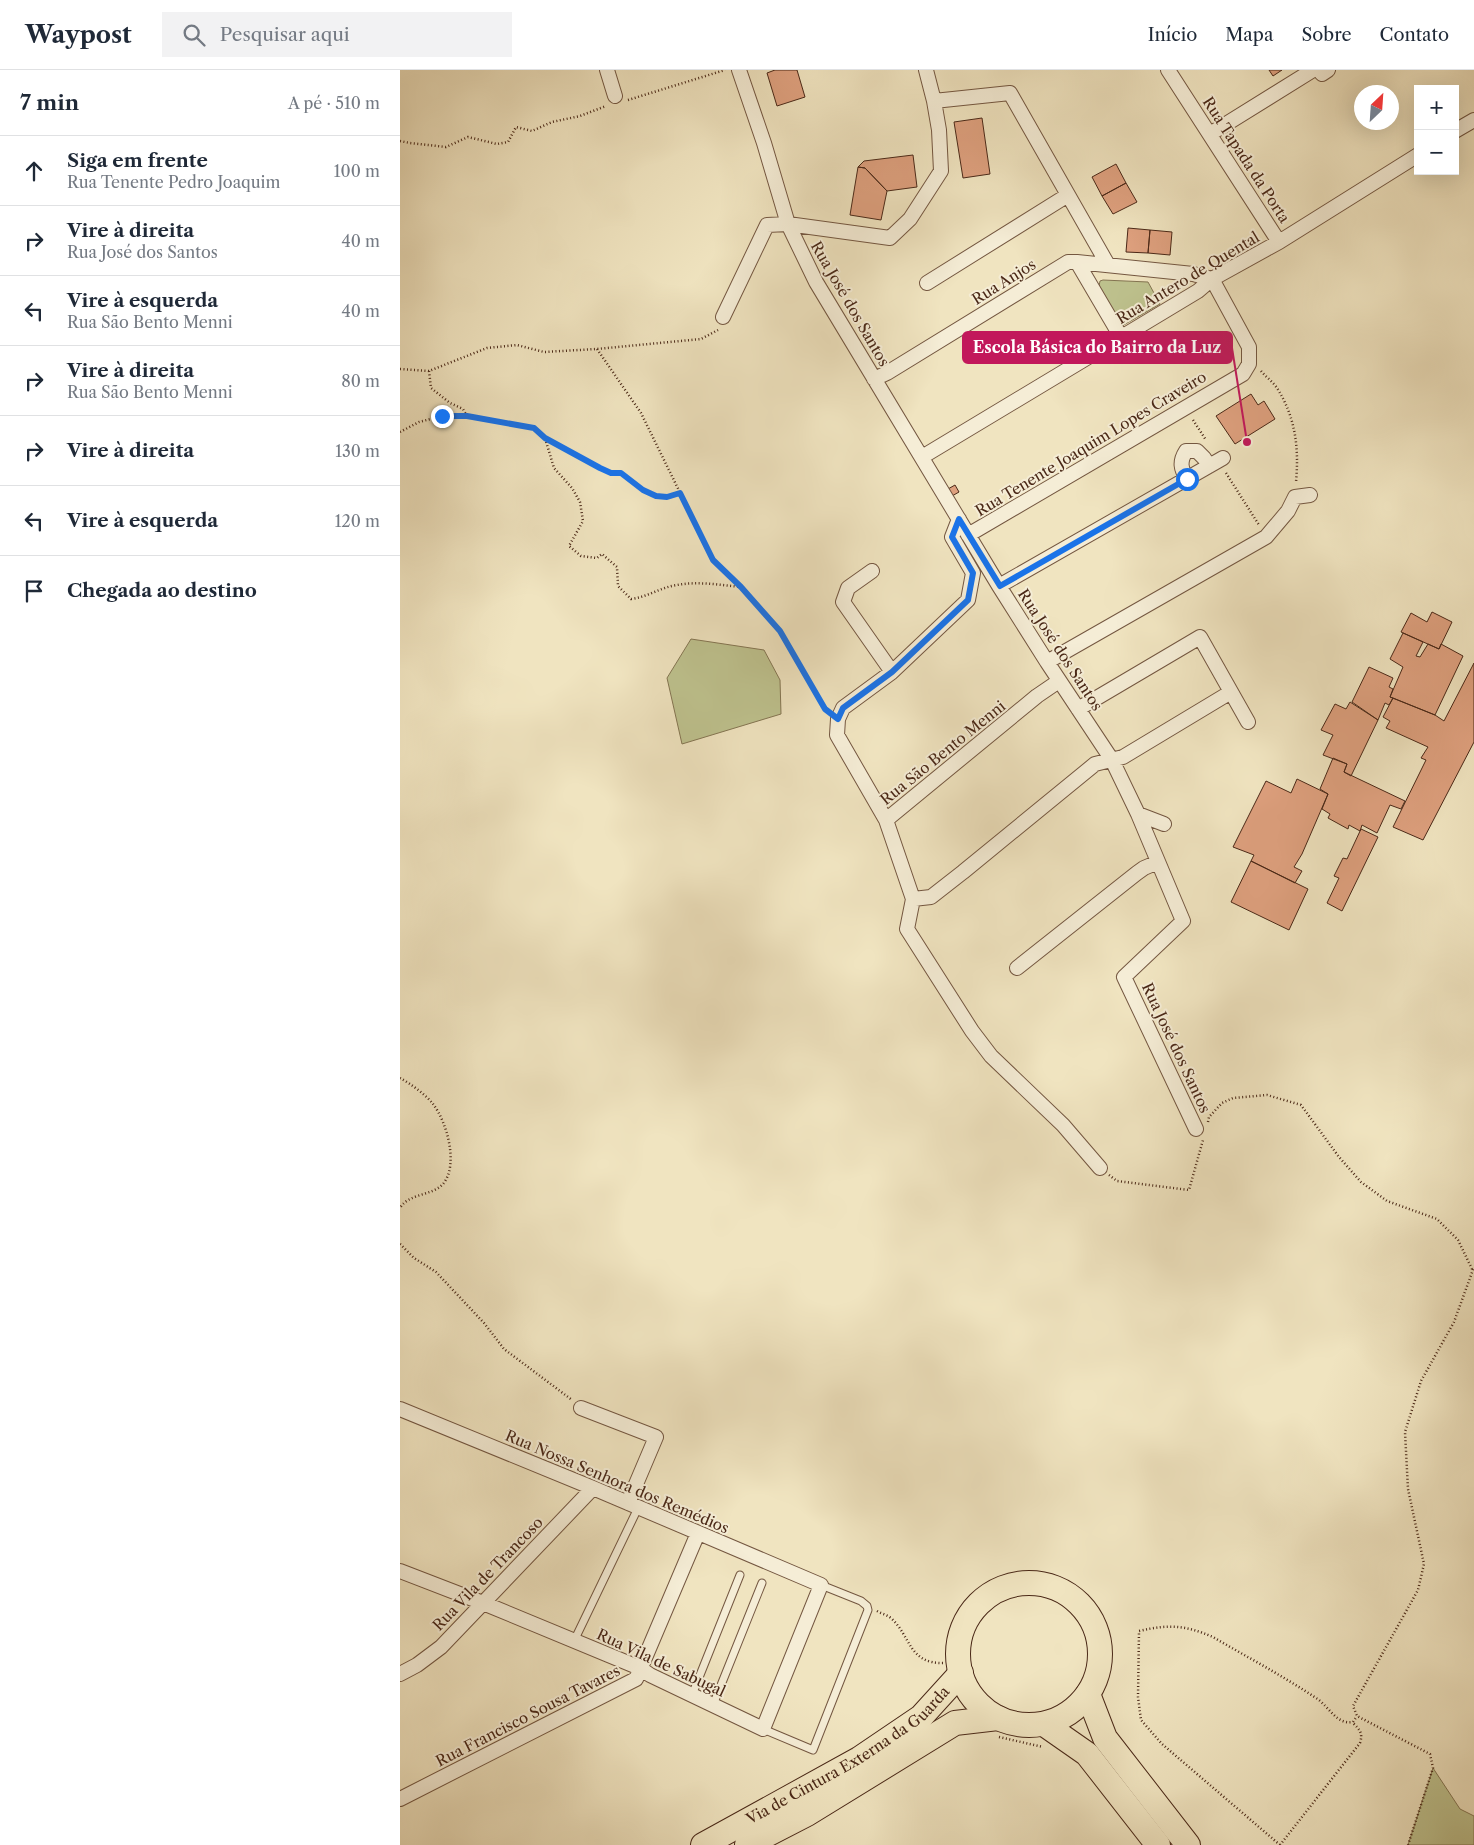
<!DOCTYPE html>
<html lang="pt">
<head>
<meta charset="utf-8">
<style>
  body { margin:0; font-family:"Libre Caslon Text",serif; background:#f2f2f3; color:#1f2937 }
  .controls { position:absolute; right:15px; top:15px; display:grid; overflow:hidden; border-radius:0px; box-shadow:0 5px 20px #0002 }
  .controls button { width:45px; height:45px; display:grid; place-items:center; padding:0; border:0; border-bottom:1px solid #e0e1e3; background:#fff; color:#1f2937; font:25px sans-serif }
  .compass { position:absolute; left:954px; top:15px; width:45px; height:45px; border-radius:50%; background:#fff; box-shadow:0 5px 20px #0002; rotate:25deg }
  .stop { position:absolute; width:15px; height:15px; margin:-11px; border:4px solid #1a73e8; border-radius:50%; background:#fff }
  .stop.end { background:#1a73e8; border-color:#fff; box-shadow:0 1px 5px #0008 }
  .list { margin:0; padding:0; list-style:none }
  h2 { display:flex; justify-content:space-between; align-items:center; height:65px; margin:0; padding:0 20px; font-size:21px }
  h2 small { font-size:16px; font-weight:400; color:#747a83 }
  .list li { display:grid; grid-template-columns:32px 1fr auto; gap:15px; align-items:center; box-sizing:border-box; height:70px; padding:0 20px; border-top:1px solid #e0e1e3 }
  .list b { display:block; font-size:19px; white-space:nowrap }
  .list p { margin:0; font-size:16px; white-space:nowrap; color:#747a83 }
  .list em { font-size:16px; font-style:normal; color:#747a83 }
  .icon { flex:none; width:28px; height:28px; fill:none; stroke:currentColor; stroke-width:2; stroke-linecap:round; stroke-linejoin:round }
  .map { position:relative; flex:none; width:1074px; height:1775px; overflow:hidden }
  header { display:flex; align-items:center; gap:30px; box-sizing:border-box; height:70px; padding:0 25px; background:#fff; border-bottom:1px solid #e0e1e3 }
  header strong { font-size:24px }
  nav { display:flex; gap:28px; margin-inline-start:auto; font-size:18px }
  .search { width:350px; height:45px; background:#f2f2f3; display:flex; align-items:center; gap:12px; box-sizing:border-box; padding:0 18px; border-radius:0px; color:#747a83; font-size:19px }
  main { display:flex }
  aside { flex:1; background:#fff }
  .map>svg:first-child { display:block }
  .green { fill:#bec28e; stroke:#847552 }
  .building { fill:#dea07e; stroke:#4a2817 }
  .lines { fill:none; stroke-linecap:round; stroke-linejoin:round }
  .lane-casing { stroke:#745741; stroke-width:9 }
  .street-casing { stroke:#745741; stroke-width:16 }
  .highway-casing { stroke:#4a2817; stroke-width:26 }
  .path { stroke:#4a2817; stroke-width:2.5; stroke-dasharray:1 2.5; stroke-linecap:butt }
  .lane { stroke:#f5edd6; stroke-width:7 }
  .street { stroke:#f5edd6; stroke-width:14 }
  .highway { stroke:#f0e4c0; stroke-width:24 }
  .route { stroke:#1a73e8; stroke-width:6 }
  .labels { text-anchor:middle; stroke-width:4; stroke-linejoin:round; paint-order:stroke }
  .street-label { font-size:15px; fill:#4a2817; stroke:#f5edd6 }
  .leader { fill:none; stroke:#c2185b; stroke-width:2 }
  .callout-dot { fill:#c2185b; stroke:#f5edd6; stroke-width:2 }
  .callout { fill:#c2185b; stroke:#c2185b; stroke-width:2 }
  .callout-label { font-size:16px; text-anchor:middle; font-weight:bold; fill:#fff }
</style>
</head>
<body>
<header>
<strong>Waypost</strong>
<div class="search"><svg class="icon" aria-label="search" viewBox="0 0 24 24"><circle cx="10" cy="10" r="6"/><path d="M15 15l6 6"/></svg>Pesquisar aqui</div>
<nav><a>Início</a><a>Mapa</a><a>Sobre</a><a>Contato</a></nav>
</header>
<main>
<aside>
<h2>7 min<small>A pé · 510 m</small></h2>
<ul class="list">
<li><svg class="icon" aria-label="ahead" viewBox="0 0 24 24"><path d="M12 20V5M6 11l6-6 6 6"/></svg><div><b>Siga em frente</b><p>Rua Tenente Pedro Joaquim</p></div><em>100 m</em></li>
<li><svg class="icon" aria-label="right" viewBox="0 0 24 24"><path d="M7 20v-9h11M14 6l5 5-5 5"/></svg><div><b>Vire à direita</b><p>Rua José dos Santos</p></div><em>40 m</em></li>
<li><svg class="icon" aria-label="left" viewBox="0 0 24 24"><path d="M17 20v-9H6M10 6l-5 5 5 5"/></svg><div><b>Vire à esquerda</b><p>Rua São Bento Menni</p></div><em>40 m</em></li>
<li><svg class="icon" aria-label="right" viewBox="0 0 24 24"><path d="M7 20v-9h11M14 6l5 5-5 5"/></svg><div><b>Vire à direita</b><p>Rua São Bento Menni</p></div><em>80 m</em></li>
<li><svg class="icon" aria-label="right" viewBox="0 0 24 24"><path d="M7 20v-9h11M14 6l5 5-5 5"/></svg><div><b>Vire à direita</b></div><em>130 m</em></li>
<li><svg class="icon" aria-label="left" viewBox="0 0 24 24"><path d="M17 20v-9H6M10 6l-5 5 5 5"/></svg><div><b>Vire à esquerda</b></div><em>120 m</em></li>
<li><svg class="icon" aria-label="arrive" viewBox="0 0 24 24"><path d="M6 21V4h12l-3 4 3 4H6"/></svg><div><b>Chegada ao destino</b></div></li>
</ul>
</aside>
<div class="map">
<svg width="1074" height="1775" viewBox="0 0 1074 1775">
  <rect width="100%" height="100%" fill="#f0e4c0"/>
  <filter id="stains"><feTurbulence type="fractalNoise" baseFrequency=".004" numOctaves="4"/><feColorMatrix values="0 0 0 0 .2 0 0 0 0 .09 0 0 0 0 .02 0 0 0 .5 -.17"/></filter>
  <radialGradient id="worn" r=".72"><stop offset=".6" stop-color="#630" stop-opacity="0"/><stop offset="1" stop-color="#630" stop-opacity=".3"/></radialGradient>
  <path class="green" d="M703,210L748,212L760,234L722,256L699,216L700,211Z
    M291,569L364,580L380,610L381,644L282,674L267,608Z
    M1033,1698L1060,1739L1074,1746V1775H1008Z"/>
  <path class="building" d="M375,0H397L405,27L377,36L367,3Z
    M869,0H882L873,6Z
    M582,48L590,104L563,108L554,52Z
    M513,85L517,117L487,121L465,98L458,97L464,91Z
    M716,94L726,113L702,126L692,107Z
    M458,97L465,98L487,121L481,150L450,145Z
    M726,113L737,132L713,144L702,126Z
    M728,158L750,160L748,183L726,182Z
    M750,160L772,162L770,185L748,183Z
    M851,324L858,335L864,331L875,349L835,374L816,346Z
    M555,415L559,422L552,426L548,419Z
    M1032,542L1052,552L1039,579L1001,562L1011,543L1027,552Z
    M1003,563L1023,572L1016,586L1020,587L1028,574L1039,579L1041,574L1063,586L1035,645L990,627L1003,597L990,589Z
    M1074,593V672L1023,770L993,757L1026,690L1021,688L1028,677L986,658L990,651L983,647L993,628L1035,645L1044,651Z
    M969,597L993,608L989,617L993,619L990,627L993,628L989,635L985,633L978,650L952,632Z
    M950,632L978,650L951,706L944,702L947,694L923,685L933,665L921,660L935,634L946,639Z
    M933,688L947,694L944,702L1005,731L1001,739L990,735L977,763L962,755L960,761L949,755L948,759L928,748L930,744L922,739L928,724L920,719Z
    M897,709L928,724L902,784L894,797L902,801L895,813L851,791L854,785L833,777L866,711L891,723Z
    M961,759L978,767L942,841L927,833L939,808L934,806L943,788L947,789Z
    M851,791L908,819L889,860L831,832Z"/>
  <g class="lines">
    <g class="lane-casing">
      <path id="lane" d="M174,1571L238,1438
        M292,1625L340,1505
        M313,1635L362,1513
        M363,1659L413,1680L468,1540L467,1536L461,1531L421,1515"/>
    </g>
    <g class="street-casing">
      <path id="street" d="M207,0L215,26
        M339,0L364,73L388,154L416,212L599,516L647,592L712,690L738,744L783,851L724,907L796,1059
        M768,0L879,172
        M919,0L922,4L928,0
        M534,31L610,23L708,195
        M1055,61L1074,50
        M810,64L913,0
        M527,213L668,125
        M323,247L367,155L388,154L490,168L510,149L541,101L539,60L534,31L526,0
        M474,309L487,303L668,192H677L721,267
        M522,387L798,221L812,209L879,172L1018,85
        M787,409C781,399 779,392 786,381H797L804,388L809,396
        M559,449L552,467L573,503L568,530L492,602L443,638L438,649L437,665L486,750L637,626L659,611
        M568,465L843,304L849,294V277L812,209L793,204L677,192
        M472,501L448,518L443,532L492,602
        M599,516L823,388
        M647,592L866,467L888,441L895,427L910,425
        M678,639L800,567L848,652
        M738,744L764,754
        M486,750L513,829L507,859L572,961L591,986L663,1055L700,1098
        M513,829L531,827L563,802L695,694L723,687L831,622
        M617,898L737,803L744,798L758,792
        M181,1338L256,1367L228,1433
        M0,1339L193,1418L421,1515L363,1659L250,1605L240,1598L83,1533L0,1501
        M0,1604L17,1595L41,1577L193,1418
        M0,1729L236,1609L298,1463"/>
    </g>
    <g class="highway-casing">
      <g id="highway">
        <circle cx="629" cy="1584" r="71"/>
        <path d="M688,1624L705,1668L788,1775"/>
        <path d="M644,1654L687,1684L758,1775"/>
        <path id="s1" d="M303,1775L459,1689L521,1647L561,1603"/>
        <path d="M347,1775L407,1744L555,1653L598,1648"/>
      </g>
    </g>
    <path class="path" d="M228,30L325,0
      M0,71L10,73L46,77L68,67L97,74L108,72L116,57L132,61L152,52L180,46L206,36
      M197,279L241,343L313,490L341,517L380,561L427,640
      M0,299L29,301L87,278L117,275L144,282L197,279L301,269L318,260
      M29,301L31,318L50,333L63,339L67,346
      M861,301C866,307 873,312 877,318C896,348 899,379 896,412
      M793,350L806,370
      M0,362L19,352L42,346H67L135,358L145,368L154,398L172,418L180,432L183,451L169,476L181,486L197,488L202,484L217,497L218,516L231,529C248,527 261,517 277,515C298,511 320,515 341,517
      M145,368L200,398L211,403H221L243,420L256,426L267,427L280,423
      M826,403L859,455
      M0,1008C11,1014 25,1024 33,1034C47,1052 59,1095 43,1114C32,1126 9,1123 0,1138
      M808,1052L809,1047L822,1033L833,1028L867,1025L901,1035L939,1087L961,1112L987,1131L1037,1149L1058,1170L1072,1199
      M709,1105L717,1111L789,1120L803,1070
      M0,1174L14,1188L36,1202L84,1253L104,1279L172,1330
      M477,1541C482,1544 488,1545 492,1549C511,1567 509,1594 544,1593
      M599,1667L643,1677
      M880,1775L762,1674L741,1650L738,1627L739,1561C769,1554 785,1555 813,1567C847,1587 883,1606 916,1628C929,1636 936,1655 953,1652L957,1646
      M880,1775L960,1673C963,1663 960,1660 953,1653
      M1008,1775L1033,1698L1030,1684L957,1646L953,1636L1018,1520L1024,1494L1008,1419L1005,1362L1021,1311L1054,1252L1074,1197"/>
    <use href="#lane" class="lane"/>
    <use href="#street" class="street"/>
    <use href="#highway" class="highway"/>
  </g>
  <g class="lines">
    <path class="route" d="M42,346H67L134,358L145,368L200,398L211,403H221L243,420L256,426L267,427L280,423L313,490L341,517L380,561L425,639L438,649L443,638L492,602L568,530L573,503L552,467L559,449L600,516L787,409"/>
  </g>
  <g class="labels">
    <g class="street-label">
      <text transform="translate(846 90) rotate(57)" y="5">Rua Tapada da Porta</text>
      <text transform="translate(788 208) rotate(-31)" y="5">Rua Antero de Quental</text>
      <text transform="translate(604 212) rotate(-32)" y="5">Rua Anjos</text>
      <text transform="translate(450 234) rotate(60)" y="5">Rua José dos Santos</text>
      <text transform="translate(691 374) rotate(-31)" y="5">Rua Tenente Joaquim Lopes Craveiro</text>
      <text transform="translate(660 580) rotate(57)" y="5">Rua José dos Santos</text>
      <text transform="translate(543 683) rotate(-39)" y="5">Rua São Bento Menni</text>
      <text transform="translate(776 978) rotate(65)" y="5">Rua José dos Santos</text>
      <text transform="translate(217 1412) rotate(23)" y="5">Rua Nossa Senhora dos Remédios</text>
      <text transform="translate(88 1504) rotate(-46)" y="5">Rua Vila de Trancoso</text>
      <text transform="translate(261 1593) rotate(25)" y="5">Rua Vila de Sabugal</text>
      <text transform="translate(128 1646) rotate(-27)" y="5">Rua Francisco Sousa Tavares</text>
      <text dy="5" stroke="none"><textPath href="#s1" startOffset="171">Via de Cintura Externa da Guarda</textPath></text>
    </g>
  </g>
  <path class="leader" d="M847 372L832 278"/>
  <circle class="callout-dot" cx="847" cy="372" r="5"/>
  <rect class="callout" x="563" y="262" width="269" height="31" rx="5"/>
  <g class="callout-label">
    <text x="697" y="283">Escola Básica do Bairro da Luz</text>
  </g>
  <rect width="100%" height="100%" filter="url(#stains)"/>
  <rect width="100%" height="100%" fill="url(#worn)"/>
</svg>
<div class="controls">
<button>+</button>
<button>−</button>
</div>
<svg class="compass" viewBox="-18 -18 36 36"><path d="M0-13l5 13h-10z" fill="#e53935"/><path d="M0 13l5-13h-10z" fill="#747a83"/></svg>
<div class="stop" style="left:787px;top:409px"></div>
<div class="stop end" style="left:42px;top:346px"></div>
</div>
</main>
</body>
</html>
